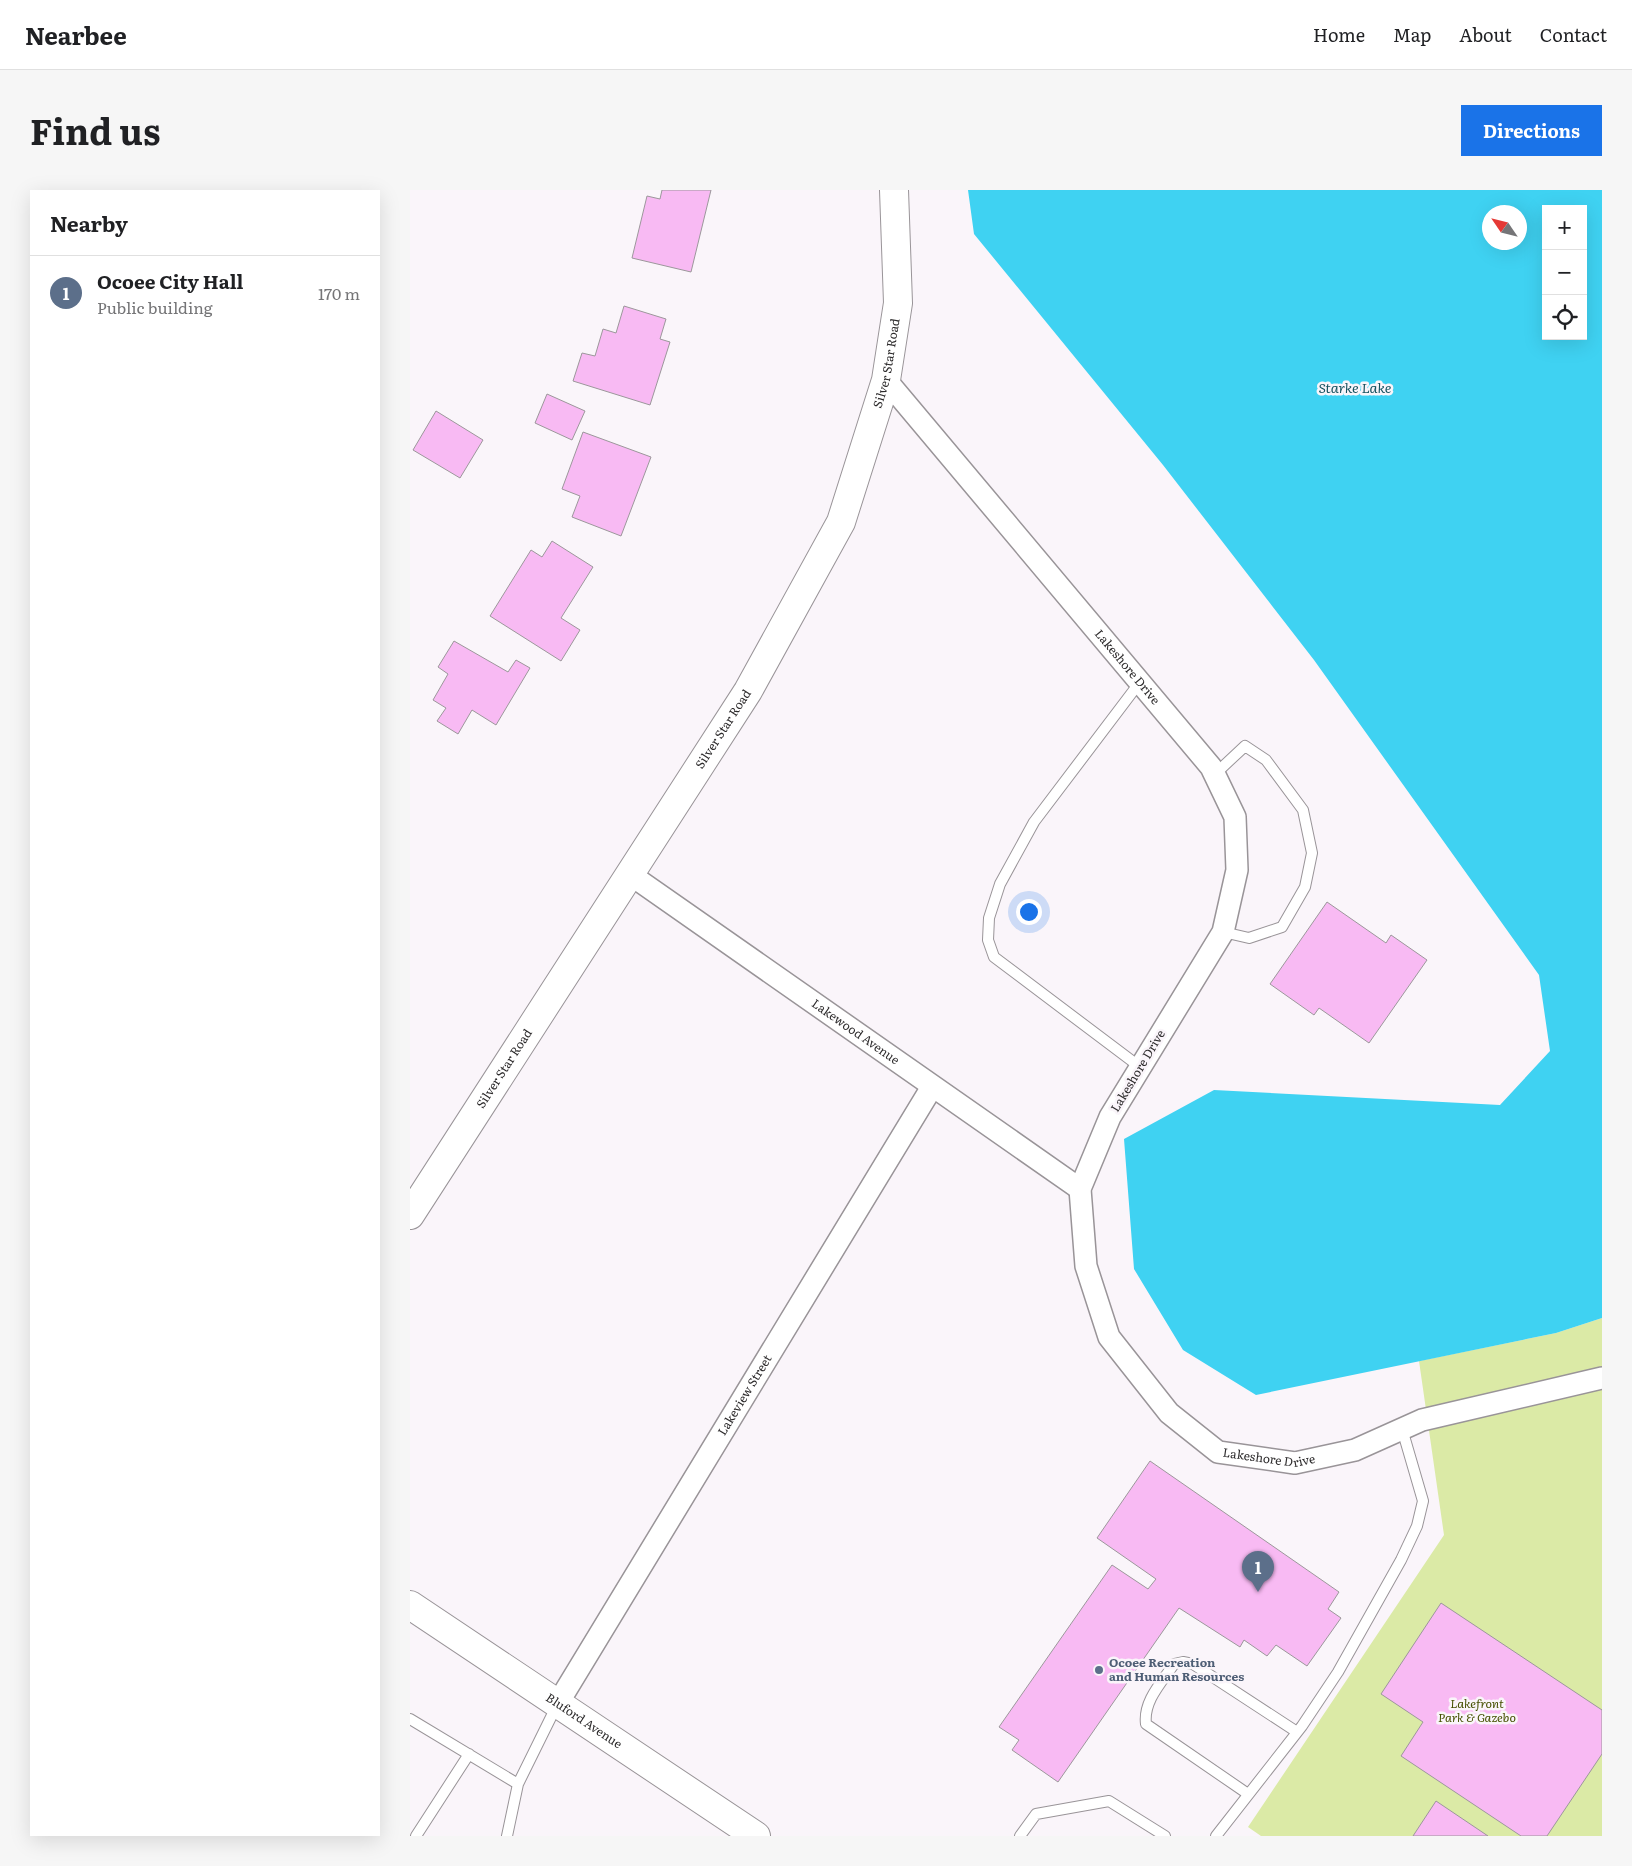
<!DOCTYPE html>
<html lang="en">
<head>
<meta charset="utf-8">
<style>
  body { margin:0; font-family:Literata,serif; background:#f6f6f6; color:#202124 }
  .controls { position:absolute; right:15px; top:15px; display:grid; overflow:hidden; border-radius:0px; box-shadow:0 5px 20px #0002 }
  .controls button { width:45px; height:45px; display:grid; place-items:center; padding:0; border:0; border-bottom:1px solid #e0e0e0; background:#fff; color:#202124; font:25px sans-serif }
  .compass { position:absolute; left:1072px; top:15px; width:45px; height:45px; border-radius:50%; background:#fff; box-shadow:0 5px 20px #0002; rotate:305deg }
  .you { position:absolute; left:618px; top:721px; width:18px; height:18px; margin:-12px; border:4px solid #fff; border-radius:50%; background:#1a73e8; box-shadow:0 0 0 8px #1a73e833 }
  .badge { display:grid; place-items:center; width:32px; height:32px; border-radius:50%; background:#1a73e8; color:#fff; font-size:16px; font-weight:700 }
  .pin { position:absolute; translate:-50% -41px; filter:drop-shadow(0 1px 2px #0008) }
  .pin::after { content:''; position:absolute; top:26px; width:18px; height:15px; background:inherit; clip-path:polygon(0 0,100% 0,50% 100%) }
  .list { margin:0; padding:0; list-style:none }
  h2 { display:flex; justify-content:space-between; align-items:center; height:65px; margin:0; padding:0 20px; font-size:21px }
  h2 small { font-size:16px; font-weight:400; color:#757577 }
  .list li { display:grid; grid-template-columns:32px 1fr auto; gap:15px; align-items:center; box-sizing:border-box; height:75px; padding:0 20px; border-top:1px solid #e0e0e0 }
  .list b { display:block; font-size:19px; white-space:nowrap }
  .list p { margin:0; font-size:16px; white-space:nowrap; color:#757577 }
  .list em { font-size:16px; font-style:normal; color:#757577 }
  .icon { flex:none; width:28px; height:28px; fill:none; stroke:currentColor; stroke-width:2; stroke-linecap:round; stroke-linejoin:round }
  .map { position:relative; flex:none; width:1192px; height:1646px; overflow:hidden; border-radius:0px }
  header { display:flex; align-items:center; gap:30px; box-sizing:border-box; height:70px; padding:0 25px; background:#fff; border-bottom:1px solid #e0e0e0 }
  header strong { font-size:24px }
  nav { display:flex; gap:28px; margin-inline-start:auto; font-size:18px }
  .intro { display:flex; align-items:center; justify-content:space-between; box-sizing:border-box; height:120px; padding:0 30px }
  h1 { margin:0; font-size:35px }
  .button { padding:12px 22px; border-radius:0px; background:#1a73e8; color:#fff; font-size:18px; font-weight:700 }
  main { display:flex; gap:30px; padding:0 30px }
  aside { flex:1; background:#fff; border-radius:0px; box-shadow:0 5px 20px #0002 }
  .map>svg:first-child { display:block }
  .green { fill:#dbeaa6 }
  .water { fill:#3fd2f2; fill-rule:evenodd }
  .building { fill:#f8baf3; stroke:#9c979b }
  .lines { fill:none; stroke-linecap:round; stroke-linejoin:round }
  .lane-casing { stroke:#999498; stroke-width:12 }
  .street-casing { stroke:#999498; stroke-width:24 }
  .secondary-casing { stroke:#999498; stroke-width:30 }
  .lane { stroke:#fff; stroke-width:10 }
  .street { stroke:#fff; stroke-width:21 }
  .secondary { stroke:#fff; stroke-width:28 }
  .service-dot { fill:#5c6f8a; stroke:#faf5fa; stroke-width:2 }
  .labels { text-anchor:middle; stroke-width:5; stroke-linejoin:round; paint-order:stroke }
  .street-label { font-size:12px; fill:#2e2c2d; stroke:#faf5fa }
  .service-label { font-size:12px; font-weight:bold; fill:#4e5e75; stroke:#faf5fa; text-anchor:start }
  .park-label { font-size:12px; font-style:italic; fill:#455000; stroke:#faf5fa }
  .water-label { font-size:14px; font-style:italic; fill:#16525f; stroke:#faf5fa }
</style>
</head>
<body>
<header>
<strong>Nearbee</strong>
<nav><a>Home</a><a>Map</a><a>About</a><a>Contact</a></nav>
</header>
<div class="intro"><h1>Find us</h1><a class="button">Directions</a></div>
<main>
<aside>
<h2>Nearby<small></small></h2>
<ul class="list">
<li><span class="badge" style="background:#5c6f8a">1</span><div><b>Ocoee City Hall</b><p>Public building</p></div><em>170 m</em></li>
</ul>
</aside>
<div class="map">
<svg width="1192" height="1646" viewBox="0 0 1192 1646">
  <rect width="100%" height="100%" fill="#faf5fa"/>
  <path class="green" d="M1192,1128V1646H851L838,1637L1034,1345L1009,1171L1146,1143Z"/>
  <path class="water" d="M558,0H1192V1128L1146,1143L846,1205L773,1160L724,1079L714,949L804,900L1090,915L1140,861L1129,785L904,470L753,275L564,44ZM1136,19H1173V146H1136ZM1080,22H1110V52H1080Z"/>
  <path class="building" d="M252,0H301L281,82L222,68L237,6L250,9Z
    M214,116L256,129L250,149L260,152L240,215L163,191L172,163L185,166L193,139L206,143Z
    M137,204L175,221L162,250L125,233Z
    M26,221L73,250L50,288L3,260Z
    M173,242L241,267L211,346L162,327L170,306L152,299Z
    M142,351L183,377L151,428L170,440L151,471L80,426L121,360L132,367Z
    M44,451L98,482L106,470L120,478L86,535L62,520L48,544L27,531L36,518L23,510L38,484L28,477Z
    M917,712L976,753L981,745L1017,770L959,853L909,818L904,825L860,794Z
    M740,1271L929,1402L918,1419L931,1428L897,1476L866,1455L857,1466L834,1450L830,1457L769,1418L648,1592L602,1560L609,1550L589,1537L702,1375L738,1399L746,1389L687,1348Z
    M1031,1413L1192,1520V1564L1137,1646H1111L991,1566L1013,1532L971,1504Z
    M1026,1611L1078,1646H1003Z"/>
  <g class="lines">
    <g class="lane-casing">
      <path id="lane" d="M805,584L835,556L856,570L893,620L902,663L895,697L872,737L839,748L813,742
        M730,877L584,767L578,750L579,728L590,694L624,632L730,492
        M0,1529L108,1594
        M838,1604L736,1534C733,1511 752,1492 764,1474L773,1472L783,1474L887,1542
        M6,1646L59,1564
        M97,1646L108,1594L147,1515
        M610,1646L626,1624L699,1611L755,1646
        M806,1646L892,1536L928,1482L991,1370L1007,1336L1013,1311L992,1239"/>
    </g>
    <g class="street-casing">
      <g id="street">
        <path id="s1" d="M476,190L801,577L825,627L827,680L813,742L700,927L670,999L676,1076L699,1147L759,1223L808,1262L885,1273L945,1260L1012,1230L1192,1188"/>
        <path id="s2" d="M221,685L670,999"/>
        <path id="s3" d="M148,1513L522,897"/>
      </g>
    </g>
    <g class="secondary-casing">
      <g id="secondary">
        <path id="s4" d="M0,1025L338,501L431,332L476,190L488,113L484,0"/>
        <path id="s5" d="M0,1415L346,1646"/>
      </g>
    </g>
    <use href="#lane" class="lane"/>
    <use href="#street" class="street"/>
    <use href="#secondary" class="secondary"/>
  </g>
  <circle class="service-dot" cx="689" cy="1480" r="5"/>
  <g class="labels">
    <g class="street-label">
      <text dy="4" stroke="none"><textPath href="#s4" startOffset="982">Silver Star Road</textPath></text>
      <text dy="4" stroke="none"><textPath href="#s1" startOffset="375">Lakeshore Drive</textPath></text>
      <text dy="4" stroke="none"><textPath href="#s4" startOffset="578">Silver Star Road</textPath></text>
      <text dy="4" stroke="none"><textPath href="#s2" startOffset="274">Lakewood Avenue</textPath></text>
      <text dy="4" stroke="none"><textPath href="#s4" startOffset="174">Silver Star Road</textPath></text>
      <text transform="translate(728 881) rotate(-59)" y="4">Lakeshore Drive</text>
      <text dy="4" stroke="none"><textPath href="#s3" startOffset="360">Lakeview Street</textPath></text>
      <text dy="4" stroke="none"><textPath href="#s1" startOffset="1335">Lakeshore Drive</textPath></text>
      <text dy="4" stroke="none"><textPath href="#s5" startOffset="209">Bluford Avenue</textPath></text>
    </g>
    <g class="service-label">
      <text x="699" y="1477">Ocoee Recreation<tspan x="699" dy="14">and Human Resources</tspan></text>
    </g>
    <g class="park-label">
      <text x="1067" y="1518">Lakefront<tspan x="1067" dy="14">Park &amp; Gazebo</tspan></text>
    </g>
    <g class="water-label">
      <text x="945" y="203">Starke Lake</text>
    </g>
  </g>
</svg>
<div class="controls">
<button>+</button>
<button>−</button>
<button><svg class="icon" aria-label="locate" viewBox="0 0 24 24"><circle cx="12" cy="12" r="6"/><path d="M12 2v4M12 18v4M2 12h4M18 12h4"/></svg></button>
</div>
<svg class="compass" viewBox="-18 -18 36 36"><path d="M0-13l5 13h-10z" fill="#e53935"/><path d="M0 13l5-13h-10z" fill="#757577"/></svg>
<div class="you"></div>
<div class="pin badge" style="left:848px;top:1402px;background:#5c6f8a">1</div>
</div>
</main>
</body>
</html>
